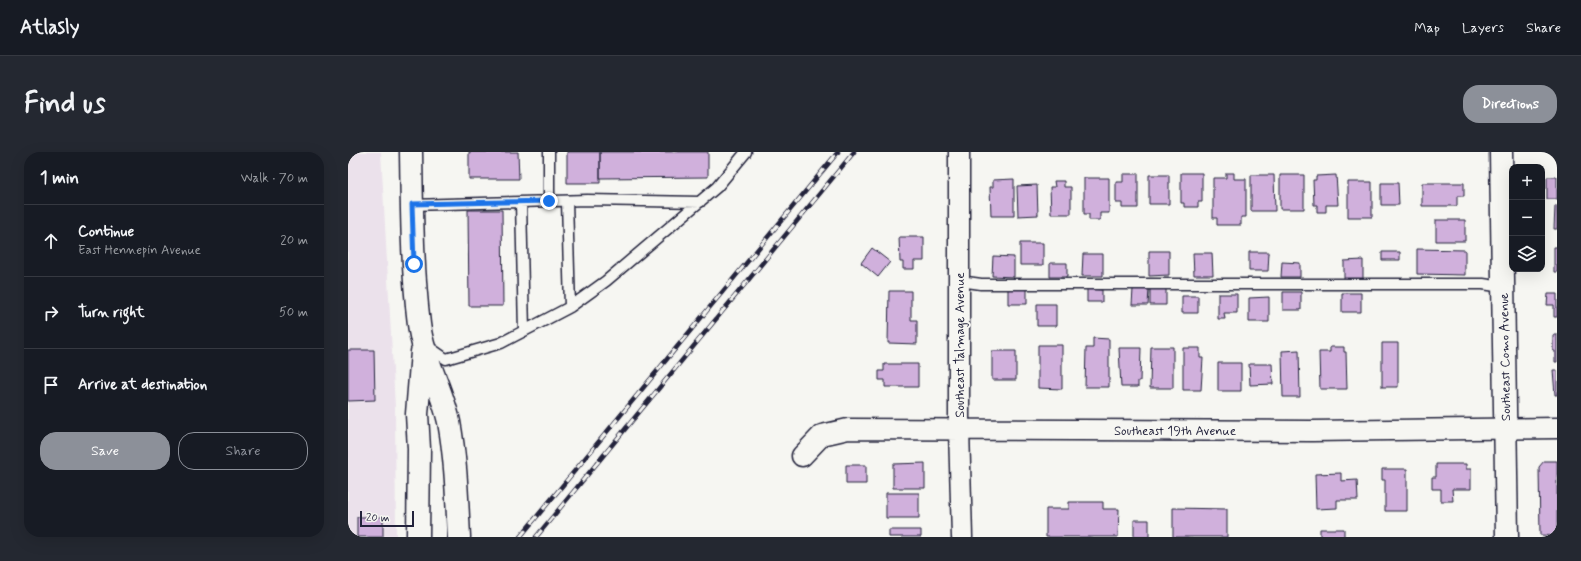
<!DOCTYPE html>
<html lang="en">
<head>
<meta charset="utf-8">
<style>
  body { margin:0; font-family:Mynerve,sans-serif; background:#242831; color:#f1f3f6 }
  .controls { position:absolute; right:12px; top:12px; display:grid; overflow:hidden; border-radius:8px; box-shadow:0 4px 16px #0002 }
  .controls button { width:36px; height:36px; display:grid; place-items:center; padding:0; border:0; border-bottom:1px solid #363941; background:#171b24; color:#f1f3f6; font:20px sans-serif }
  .scale { position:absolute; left:12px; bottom:10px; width:54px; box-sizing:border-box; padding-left:4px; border:2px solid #22223b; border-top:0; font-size:11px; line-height:14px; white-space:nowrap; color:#22223b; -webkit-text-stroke:3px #f6f6f2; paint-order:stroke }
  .stop { position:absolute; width:12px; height:12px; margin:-9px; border:3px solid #1a73e8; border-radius:50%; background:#fff }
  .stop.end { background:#1a73e8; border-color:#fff; box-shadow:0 1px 4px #0008 }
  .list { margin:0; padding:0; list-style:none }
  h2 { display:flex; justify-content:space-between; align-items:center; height:52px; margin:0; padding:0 16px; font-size:17px }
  h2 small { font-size:13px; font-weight:400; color:#9ea1a6 }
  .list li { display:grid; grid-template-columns:26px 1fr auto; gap:12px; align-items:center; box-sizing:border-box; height:72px; padding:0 16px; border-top:1px solid #363941 }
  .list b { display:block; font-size:15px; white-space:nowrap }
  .list p { margin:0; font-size:13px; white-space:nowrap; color:#9ea1a6 }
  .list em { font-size:13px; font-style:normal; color:#9ea1a6 }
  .actions { display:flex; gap:8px; padding:12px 16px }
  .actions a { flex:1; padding:9px 0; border:1px solid #8c9099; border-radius:16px; text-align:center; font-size:14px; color:#8c9099 }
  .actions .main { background:#8c9099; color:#fff }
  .icon { flex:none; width:22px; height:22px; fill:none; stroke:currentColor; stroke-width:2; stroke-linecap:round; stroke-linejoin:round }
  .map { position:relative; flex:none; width:1209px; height:385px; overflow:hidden; border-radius:16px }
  header { display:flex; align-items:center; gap:24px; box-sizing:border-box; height:56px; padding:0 20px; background:#171b24; border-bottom:1px solid #363941 }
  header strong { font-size:19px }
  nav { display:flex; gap:22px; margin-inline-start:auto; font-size:14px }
  .intro { display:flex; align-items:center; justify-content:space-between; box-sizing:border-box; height:96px; padding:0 24px }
  h1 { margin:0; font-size:28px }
  .button { padding:10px 18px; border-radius:16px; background:#8c9099; color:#fff; font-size:14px; font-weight:700 }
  main { display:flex; gap:24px; padding:0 24px }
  aside { flex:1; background:#171b24; border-radius:16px; box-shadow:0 4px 16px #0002 }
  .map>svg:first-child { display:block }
  .built { fill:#ebe1eb }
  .building { fill:#d0b0dc; stroke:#22223b }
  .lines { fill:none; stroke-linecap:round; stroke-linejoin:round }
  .service-casing { stroke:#22223b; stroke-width:13 }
  .minor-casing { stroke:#22223b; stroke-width:23 }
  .tertiary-casing { stroke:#22223b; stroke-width:25 }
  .secondary-casing { stroke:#22223b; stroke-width:25 }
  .service { stroke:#f6f6f2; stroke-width:10 }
  .minor { stroke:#f6f6f2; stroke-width:20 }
  .tertiary { stroke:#f6f6f2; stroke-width:22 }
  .secondary { stroke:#f6f6f2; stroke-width:22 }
  .rail-casing { stroke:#22223b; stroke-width:4.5 }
  .rail { stroke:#f6f6f2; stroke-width:3; stroke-dasharray:9; stroke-linecap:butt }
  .route { stroke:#1a73e8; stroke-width:5 }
  .labels { text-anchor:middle; stroke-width:4; stroke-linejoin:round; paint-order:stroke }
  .street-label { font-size:13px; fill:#22223b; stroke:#f6f6f2 }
</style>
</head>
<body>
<header>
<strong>Atlasly</strong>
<nav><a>Map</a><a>Layers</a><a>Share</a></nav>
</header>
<div class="intro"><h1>Find us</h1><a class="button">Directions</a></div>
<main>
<aside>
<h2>1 min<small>Walk · 70 m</small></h2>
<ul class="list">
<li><svg class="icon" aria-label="ahead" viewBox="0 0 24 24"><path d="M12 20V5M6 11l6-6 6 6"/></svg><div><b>Continue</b><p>East Hennepin Avenue</p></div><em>20 m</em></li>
<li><svg class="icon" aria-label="right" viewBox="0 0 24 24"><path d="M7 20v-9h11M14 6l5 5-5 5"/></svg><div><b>Turn right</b></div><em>50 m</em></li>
<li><svg class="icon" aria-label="arrive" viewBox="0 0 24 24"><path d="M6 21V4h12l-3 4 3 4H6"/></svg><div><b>Arrive at destination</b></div></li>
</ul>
<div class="actions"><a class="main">Save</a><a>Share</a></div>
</aside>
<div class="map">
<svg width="1209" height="385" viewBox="0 0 1209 385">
  <rect width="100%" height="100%" fill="#f6f6f2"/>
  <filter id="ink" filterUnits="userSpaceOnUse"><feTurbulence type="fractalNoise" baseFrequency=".025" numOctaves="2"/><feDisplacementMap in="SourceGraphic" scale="8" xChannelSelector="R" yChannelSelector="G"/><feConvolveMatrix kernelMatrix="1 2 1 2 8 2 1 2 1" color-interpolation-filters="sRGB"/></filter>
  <g filter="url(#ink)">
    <path class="built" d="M0,0H33L47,255L48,385H0Z"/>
    <path class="building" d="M121,0H170L171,27H121Z
      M219,0H252V31H219Z
      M252,0H360V25L252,26Z
      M833,21H854V50H850V55H836V51H833Z
      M878,21H886V27H898V65H893V73H869V66H865V26H878Z
      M775,22H790V56H774V51H768V30H775Z
      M801,23H821V52H801Z
      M903,23H926L927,59H903Z
      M932,23H956V57H932Z
      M988,23L990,53H978V60H969V53H966L965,28H968V24Z
      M1199,25H1209V47H1199Z
      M736,26H761V61H752V68H741V62H736Z
      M666,27V64H643L642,35H645V28Z
      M706,29H716V35H723V62H703L702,35H707Z
      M1000,30H1024V65H1000Z
      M1033,31H1050L1051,53H1033Z
      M1074,31H1116V44H1109V54H1074Z
      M689,33L690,63L670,64L669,34Z
      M1207,54H1209V77H1206Z
      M120,58H154L155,154H121Z
      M1088,68H1117V89H1088Z
      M551,85H576V109H566V117H555V110H552Z
      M672,91H695V113H672Z
      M1206,95H1209V120H1206Z
      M524,96L542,110L530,125L513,111Z
      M1069,97L1117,98V123L1069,122Z
      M801,99H821V123L801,124Z
      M901,100H921L920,119H901Z
      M1034,100H1052V108H1034Z
      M845,101H864L865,123H846Z
      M735,102H755V124H734Z
      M645,104L666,105V125L644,124Z
      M1015,108V127L996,128V109Z
      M934,110L952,111V125H933Z
      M702,111H719V125H702Z
      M660,137H679V152H660Z
      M739,137L754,138V150H739Z
      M785,137H801L800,153H784Z
      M802,137H818V153H802Z
      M541,139H563V168H569V192L540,191Z
      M935,140H953V158H935Z
      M994,141H1013V160H994Z
      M870,142H889V161H876L877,167H870Z
      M1200,142H1209V165H1206V153H1199Z
      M834,144H850V161H834Z
      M921,145V170H901V146Z
      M689,152H708V174H689Z
      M1205,183H1209V210H1207V199H1205Z
      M745,186L761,187V235H737L738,196H745Z
      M1034,191H1050V235H1034Z
      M690,193H714V237L690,236Z
      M803,195H825V236H802Z
      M982,195H996V200H998L999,237H972L971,200H982Z
      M771,196H793L792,229H790V235H773Z
      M835,196H852V206H855L853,238H835Z
      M0,198H26L27,248L0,249Z
      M951,198L952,245H935L934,199Z
      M644,199H668V228H644Z
      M870,211H893V239H870Z
      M536,212H570V235H537V228H531V219H536Z
      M901,212H924L925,232L902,233Z
      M1205,218H1209V243H1207Z
      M1196,309H1209V384L1192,383L1191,315Z
      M577,311V336H545V312Z
      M1088,312H1118V317H1123V337H1104L1105,349H1093V337H1084V325H1088Z
      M498,313H518V332H498Z
      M1034,317H1059V359H1037V328H1034Z
      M993,321V329L1009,328L1010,348H989V356L968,357L967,322Z
      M538,341H571V366H538Z
      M721,350H755V357H771L770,385H698V357H721Z
      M825,356L879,357V385H825Z
      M9,365H35V385H9Z
      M786,368H801V385H786Z
      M972,377H996V385H972Z
      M541,378H573V385H541Z"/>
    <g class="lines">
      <g class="service-casing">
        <path id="service" d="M201,0V49
          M219,49L222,155
          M173,50L176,179
          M64,53L239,48L352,50
          M612,129L633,132H1135L1154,135
          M78,193L98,207L153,191L222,155L258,129L369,35L398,0"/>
      </g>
      <g class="minor-casing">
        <path id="minor" d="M611,0V277L614,385
          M454,304L474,283L500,277L964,279L1209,276"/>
      </g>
      <g class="tertiary-casing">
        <path id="tertiary" d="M1153,0L1159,385"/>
      </g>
      <g class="secondary-casing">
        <path id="secondary" d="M63,0C64,57 64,115 71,172C75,206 94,237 101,270C108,308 109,347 111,385
          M70,385L71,297L69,262L74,200"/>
      </g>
      <use href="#service" class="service"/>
      <use href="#minor" class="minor"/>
      <use href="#tertiary" class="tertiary"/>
      <use href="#secondary" class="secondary"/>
      <g class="rail-casing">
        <path id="rail" d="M172,385L490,0
          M188,385L506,0"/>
      </g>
      <use href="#rail" class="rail"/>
    </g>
  </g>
  <g class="lines" filter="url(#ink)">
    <path class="route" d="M66,112L64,52L201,49"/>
  </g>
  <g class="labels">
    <g class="street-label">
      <text transform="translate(611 193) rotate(-90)" y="5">Southeast Talmage Avenue</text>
      <text transform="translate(1156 205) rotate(-91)" y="5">Southeast Como Avenue</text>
      <text x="827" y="283">Southeast 19th Avenue</text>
    </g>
  </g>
</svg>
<div class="controls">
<button>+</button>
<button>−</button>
<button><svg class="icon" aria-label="layers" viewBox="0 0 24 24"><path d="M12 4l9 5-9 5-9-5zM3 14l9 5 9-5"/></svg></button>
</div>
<div class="scale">20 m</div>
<div class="stop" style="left:66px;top:112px"></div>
<div class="stop end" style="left:201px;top:49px"></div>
</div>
</main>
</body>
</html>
